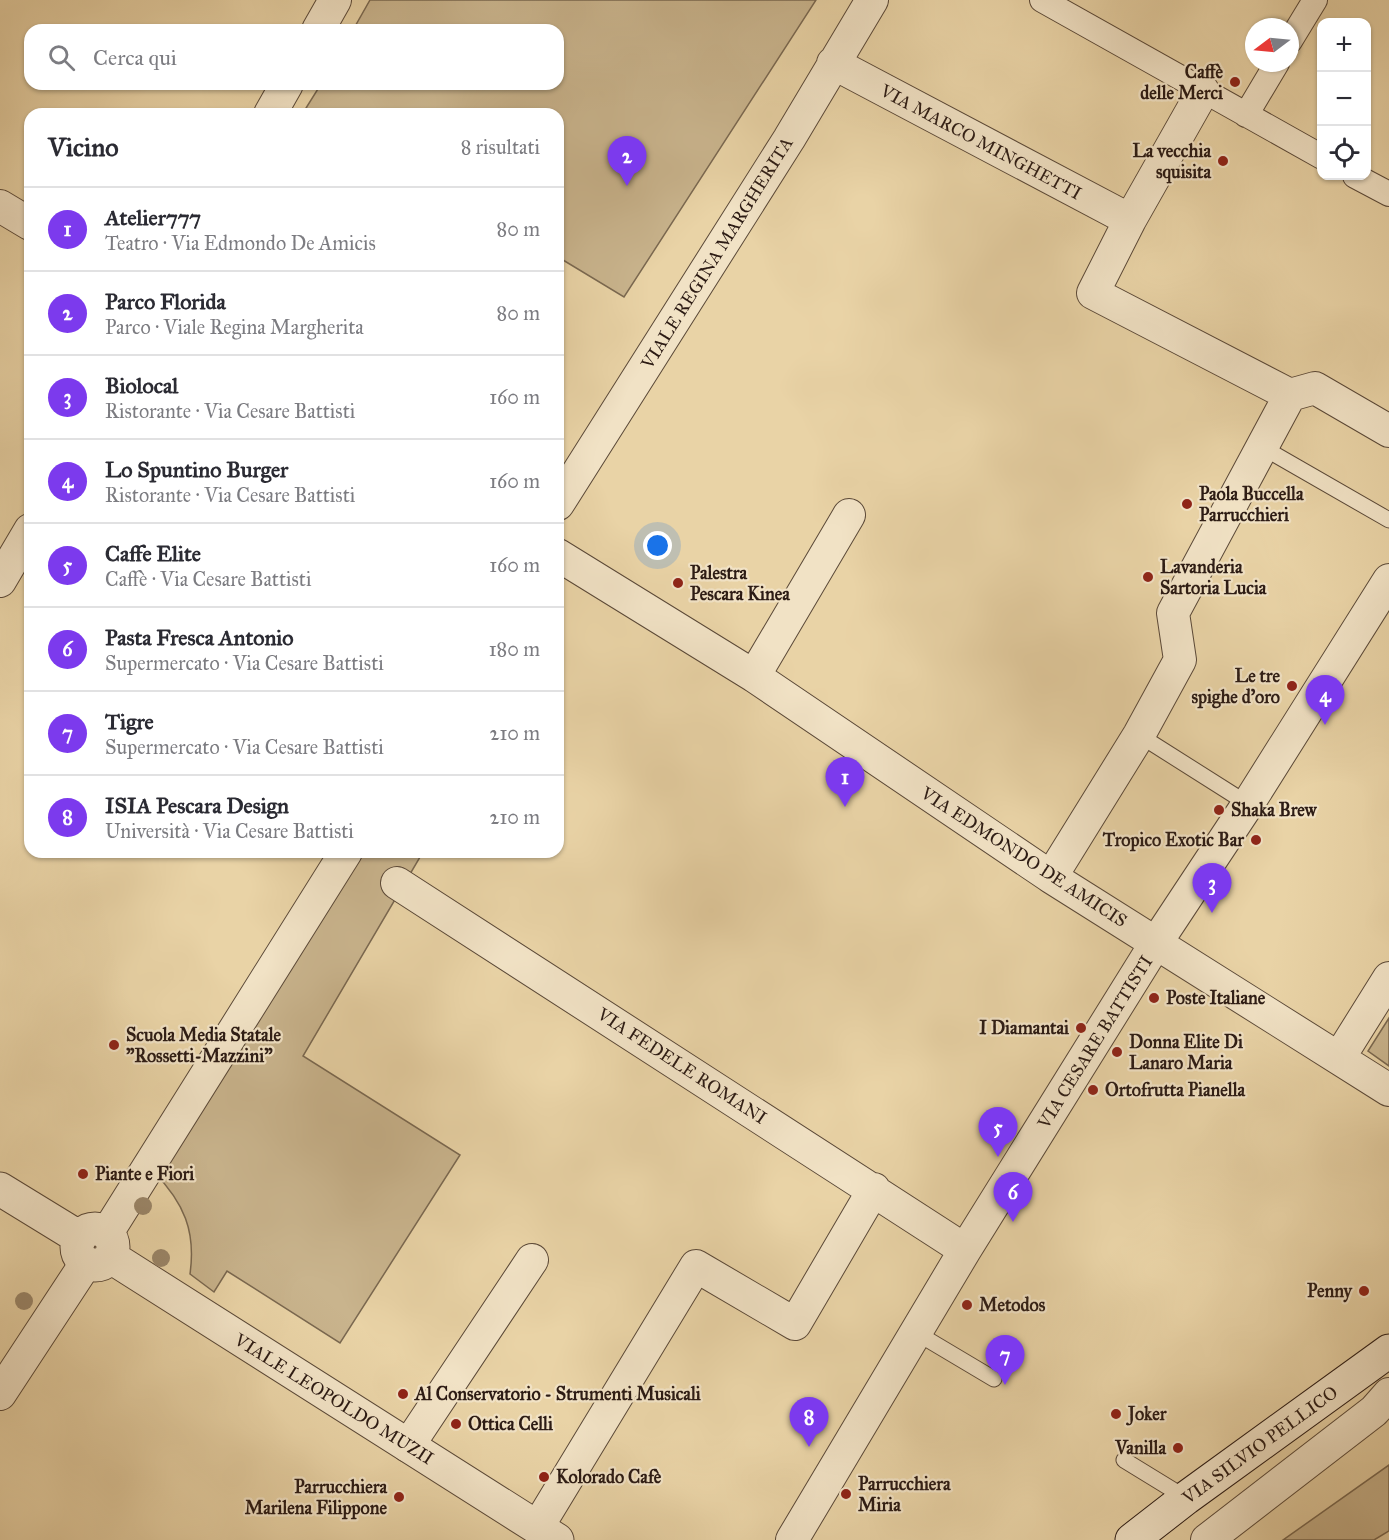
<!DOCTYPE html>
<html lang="it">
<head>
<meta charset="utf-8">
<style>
  body { margin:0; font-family:"IM FELL Great Primer",serif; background:#f2f2f3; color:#2b2b33 }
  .controls { position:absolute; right:18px; top:18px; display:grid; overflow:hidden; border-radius:12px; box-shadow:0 2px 4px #0004 }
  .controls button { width:54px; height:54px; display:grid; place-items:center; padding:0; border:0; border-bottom:2px solid #e1e1e2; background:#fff; color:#2b2b33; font:30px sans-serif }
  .compass { position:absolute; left:1245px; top:18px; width:54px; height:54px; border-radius:50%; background:#fff; box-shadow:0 2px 4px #0004; rotate:254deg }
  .you { position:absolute; left:658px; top:546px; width:21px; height:21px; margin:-15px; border:4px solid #fff; border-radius:50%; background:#1a73e8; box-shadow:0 0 0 9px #1a73e833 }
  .badge { display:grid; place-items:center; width:39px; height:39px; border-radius:50%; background:#7c3aed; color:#fff; font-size:20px; font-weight:700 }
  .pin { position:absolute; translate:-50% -50px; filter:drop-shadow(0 2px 3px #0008) }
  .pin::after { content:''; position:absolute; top:32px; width:21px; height:18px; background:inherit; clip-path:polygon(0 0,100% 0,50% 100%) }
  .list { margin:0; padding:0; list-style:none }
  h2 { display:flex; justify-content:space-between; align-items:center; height:78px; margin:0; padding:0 24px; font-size:26px }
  h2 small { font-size:20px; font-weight:400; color:#7c7c81 }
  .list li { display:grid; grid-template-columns:39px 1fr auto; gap:18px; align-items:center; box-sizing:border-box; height:84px; padding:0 24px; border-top:2px solid #e1e1e2 }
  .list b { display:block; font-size:22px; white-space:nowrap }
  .list p { margin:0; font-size:20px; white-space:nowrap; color:#7c7c81 }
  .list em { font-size:20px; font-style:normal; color:#7c7c81 }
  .icon { flex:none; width:33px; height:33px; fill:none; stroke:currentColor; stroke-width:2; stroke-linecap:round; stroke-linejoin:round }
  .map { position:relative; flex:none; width:1389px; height:1540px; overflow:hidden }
  .search { position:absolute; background:#fff; box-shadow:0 2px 4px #0004; left:24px; top:24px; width:540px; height:66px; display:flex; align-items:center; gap:15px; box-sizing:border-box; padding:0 21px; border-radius:18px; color:#7c7c81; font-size:22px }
  .panel { position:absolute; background:#fff; box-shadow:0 2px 4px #0004; left:24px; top:108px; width:540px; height:750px; border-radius:18px }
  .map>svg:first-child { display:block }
  .green { fill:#c9b48d; stroke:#7a6850; stroke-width:1.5 }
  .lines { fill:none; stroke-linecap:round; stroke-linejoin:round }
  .service-casing { stroke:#5b4938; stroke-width:17 }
  .pedestrian-casing { stroke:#5b4938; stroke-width:26 }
  .minor-casing { stroke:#5b4938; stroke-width:34 }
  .tertiary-casing { stroke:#5b4938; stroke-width:35 }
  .secondary-casing { stroke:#2c1b14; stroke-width:35 }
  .service { stroke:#f1e2c5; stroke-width:15 }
  .pedestrian { stroke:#f1e2c5; stroke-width:24 }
  .minor { stroke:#f1e2c5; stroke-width:32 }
  .tertiary { stroke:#f1e2c5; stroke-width:33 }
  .secondary { stroke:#f1e2c5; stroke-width:33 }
  .tree { fill:#9b876a }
  .poi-dot { fill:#8f2418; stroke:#f1e2c5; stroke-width:2 }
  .labels { text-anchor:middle; stroke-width:4.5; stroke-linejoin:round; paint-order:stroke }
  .poi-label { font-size:18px; font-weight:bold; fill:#2c1b14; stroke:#f1e2c5; text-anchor:start }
  .street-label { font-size:18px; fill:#2c1b14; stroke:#f1e2c5 }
</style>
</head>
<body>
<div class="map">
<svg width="1389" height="1540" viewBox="0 0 1389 1540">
  <rect width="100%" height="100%" fill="#e9d3a6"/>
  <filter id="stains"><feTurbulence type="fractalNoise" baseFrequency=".00333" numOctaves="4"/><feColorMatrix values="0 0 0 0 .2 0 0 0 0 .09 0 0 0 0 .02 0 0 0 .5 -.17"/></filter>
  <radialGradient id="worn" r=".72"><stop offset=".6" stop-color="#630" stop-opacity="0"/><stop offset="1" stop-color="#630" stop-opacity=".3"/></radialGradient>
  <path class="green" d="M370,0H816L624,297L558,257V114H316L306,108L321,84H558V30H353Z
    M359,852H423L303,1056L460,1155L340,1343L227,1271L214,1292L190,1274C196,1231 184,1203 154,1172Z
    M1389,1018V1066L1368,1051Z
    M1389,1465V1531L1374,1540H1283Z"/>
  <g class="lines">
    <g class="service-casing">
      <path id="service" d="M1262,447L1389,520
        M1139,735L1248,804
        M915,1332L994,1379
        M1124,1460L1186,1498"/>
    </g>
    <g class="pedestrian-casing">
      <path id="pedestrian" d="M1042,0L1322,157
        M1290,41L1315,0
        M1246,115L1277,63
        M1355,176L1389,194"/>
    </g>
    <g class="minor-casing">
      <path id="minor" d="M318,30L335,0
        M833,63L1130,220
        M1203,91L1130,220L1093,293L1290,395L1315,388L1389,431
        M270,114L287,84
        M0,206L30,224
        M558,504L789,139L872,0
        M558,555L754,676L1051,877L1389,1090
        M0,581L30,530
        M754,676L849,515
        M1051,877L1139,735L1180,660L1173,613L1290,395
        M397,883L965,1250
        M1339,1058L1389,978
        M107,1233L346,852
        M0,1394L86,1263
        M408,1446L532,1260
        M537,1528L696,1266L795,1324L874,1189
        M792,1540L965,1250L1156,943L1248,804L1389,580
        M1207,1540L1374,1411L1389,1394"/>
    </g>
    <g class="tertiary-casing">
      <path id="tertiary" d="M0,1189L80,1238
        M77 1247a18 18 0 1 1 36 0a18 18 0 1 1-36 0Z
        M111,1257L557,1540"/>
    </g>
    <g class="secondary-casing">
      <path id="secondary" d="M1132,1540L1186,1498L1389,1351"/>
    </g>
    <use href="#service" class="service"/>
    <use href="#pedestrian" class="pedestrian"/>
    <use href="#minor" class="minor"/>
    <use href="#tertiary" class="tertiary"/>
    <use href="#secondary" class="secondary"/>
  </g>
  <g class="tree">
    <circle cx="143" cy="1206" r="9"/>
    <circle cx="161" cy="1258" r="9"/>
    <circle cx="24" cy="1301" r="9"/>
  </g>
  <g class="poi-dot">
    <circle cx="1235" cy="82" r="6"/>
    <circle cx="1223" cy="161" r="6"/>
    <circle cx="1187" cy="504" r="6"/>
    <circle cx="1148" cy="577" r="6"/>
    <circle cx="678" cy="583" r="6"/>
    <circle cx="1292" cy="686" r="6"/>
    <circle cx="1219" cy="810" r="6"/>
    <circle cx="1256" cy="840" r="6"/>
    <circle cx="1154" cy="998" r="6"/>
    <circle cx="1081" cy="1028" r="6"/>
    <circle cx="114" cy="1045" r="6"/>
    <circle cx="1117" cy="1052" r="6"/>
    <circle cx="1093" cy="1090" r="6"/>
    <circle cx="83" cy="1174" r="6"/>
    <circle cx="1364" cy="1291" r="6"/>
    <circle cx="967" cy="1305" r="6"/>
    <circle cx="403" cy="1394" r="6"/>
    <circle cx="1116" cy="1414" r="6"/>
    <circle cx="456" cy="1424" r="6"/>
    <circle cx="1178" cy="1448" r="6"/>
    <circle cx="544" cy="1477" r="6"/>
    <circle cx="846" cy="1494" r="6"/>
    <circle cx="399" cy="1497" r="6"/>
  </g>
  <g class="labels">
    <g class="poi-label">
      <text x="1223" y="78" text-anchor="end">Caffè<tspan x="1223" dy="21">delle Merci</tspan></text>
      <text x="1211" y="157" text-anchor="end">La vecchia<tspan x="1211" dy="21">squisita</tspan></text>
      <text x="1199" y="500">Paola Buccella<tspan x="1199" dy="21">Parrucchieri</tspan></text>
      <text x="1160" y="573">Lavanderia<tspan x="1160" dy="21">Sartoria Lucia</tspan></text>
      <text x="690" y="579">Palestra<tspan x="690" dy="21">Pescara Kinea</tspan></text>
      <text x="1280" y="682" text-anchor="end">Le tre<tspan x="1280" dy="21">spighe d'oro</tspan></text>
      <text x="1231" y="816">Shaka Brew</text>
      <text x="1244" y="846" text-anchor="end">Tropico Exotic Bar</text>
      <text x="1166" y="1004">Poste Italiane</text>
      <text x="1069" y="1034" text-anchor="end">I Diamantai</text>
      <text x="126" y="1041">Scuola Media Statale<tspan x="126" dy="21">"Rossetti-Mazzini"</tspan></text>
      <text x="1129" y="1048">Donna Elite Di<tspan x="1129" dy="21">Lanaro Maria</tspan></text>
      <text x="1105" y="1096">Ortofrutta Pianella</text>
      <text x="95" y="1180">Piante e Fiori</text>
      <text x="1352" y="1297" text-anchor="end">Penny</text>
      <text x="979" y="1311">Metodos</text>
      <text x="415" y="1400">Al Conservatorio - Strumenti Musicali</text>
      <text x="1128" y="1420">Joker</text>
      <text x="468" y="1430">Ottica Celli</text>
      <text x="1166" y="1454" text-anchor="end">Vanilla</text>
      <text x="556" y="1483">Kolorado Cafè</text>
      <text x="858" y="1490">Parrucchiera<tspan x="858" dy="21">Miria</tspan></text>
      <text x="387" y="1493" text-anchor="end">Parrucchiera<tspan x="387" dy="21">Marilena Filippone</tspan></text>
    </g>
    <g class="street-label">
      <text transform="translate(981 142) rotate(28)" y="6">VIA MARCO MINGHETTI</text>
      <text transform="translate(717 253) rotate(-58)" y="6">VIALE REGINA MARGHERITA</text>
      <text transform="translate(1024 857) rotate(33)" y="6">VIA EDMONDO DE AMICIS</text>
      <text transform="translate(1095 1042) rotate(-58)" y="6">VIA CESARE BATTISTI</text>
      <text transform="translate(682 1066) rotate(33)" y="6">VIA FEDELE ROMANI</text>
      <text transform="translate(334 1399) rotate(32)" y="6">VIALE LEOPOLDO MUZII</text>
      <text transform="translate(1260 1445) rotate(-36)" y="6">VIA SILVIO PELLICO</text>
    </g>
  </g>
  <rect width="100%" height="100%" filter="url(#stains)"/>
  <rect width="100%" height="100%" fill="url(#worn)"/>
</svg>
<div class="controls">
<button>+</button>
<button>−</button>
<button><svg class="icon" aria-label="locate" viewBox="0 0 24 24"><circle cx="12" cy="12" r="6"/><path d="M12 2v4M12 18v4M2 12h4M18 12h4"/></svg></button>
</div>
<svg class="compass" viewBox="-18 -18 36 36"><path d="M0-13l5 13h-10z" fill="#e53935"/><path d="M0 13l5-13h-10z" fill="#7c7c81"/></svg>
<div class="you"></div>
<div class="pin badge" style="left:845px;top:807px">1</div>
<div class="pin badge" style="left:627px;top:186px">2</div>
<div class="pin badge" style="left:1212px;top:913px">3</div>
<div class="pin badge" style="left:1325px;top:725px">4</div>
<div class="pin badge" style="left:998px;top:1157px">5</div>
<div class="pin badge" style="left:1013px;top:1222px">6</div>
<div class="pin badge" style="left:1005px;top:1385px">7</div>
<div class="pin badge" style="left:809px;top:1447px">8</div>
<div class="search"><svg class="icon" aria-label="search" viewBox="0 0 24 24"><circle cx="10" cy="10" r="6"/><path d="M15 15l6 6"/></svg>Cerca qui</div>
<section class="panel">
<h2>Vicino<small>8 risultati</small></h2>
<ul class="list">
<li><span class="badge">1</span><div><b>Atelier777</b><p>Teatro · Via Edmondo De Amicis</p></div><em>80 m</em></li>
<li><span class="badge">2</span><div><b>Parco Florida</b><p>Parco · Viale Regina Margherita</p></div><em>80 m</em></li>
<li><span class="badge">3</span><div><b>Biolocal</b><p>Ristorante · Via Cesare Battisti</p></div><em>160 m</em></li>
<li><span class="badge">4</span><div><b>Lo Spuntino Burger</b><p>Ristorante · Via Cesare Battisti</p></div><em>160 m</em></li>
<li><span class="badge">5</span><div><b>Caffe Elite</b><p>Caffè · Via Cesare Battisti</p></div><em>160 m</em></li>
<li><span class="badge">6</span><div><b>Pasta Fresca Antonio</b><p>Supermercato · Via Cesare Battisti</p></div><em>180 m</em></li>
<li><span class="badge">7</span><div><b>Tigre</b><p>Supermercato · Via Cesare Battisti</p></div><em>210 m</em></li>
<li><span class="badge">8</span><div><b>ISIA Pescara Design</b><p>Università · Via Cesare Battisti</p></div><em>210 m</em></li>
</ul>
</section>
</div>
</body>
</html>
